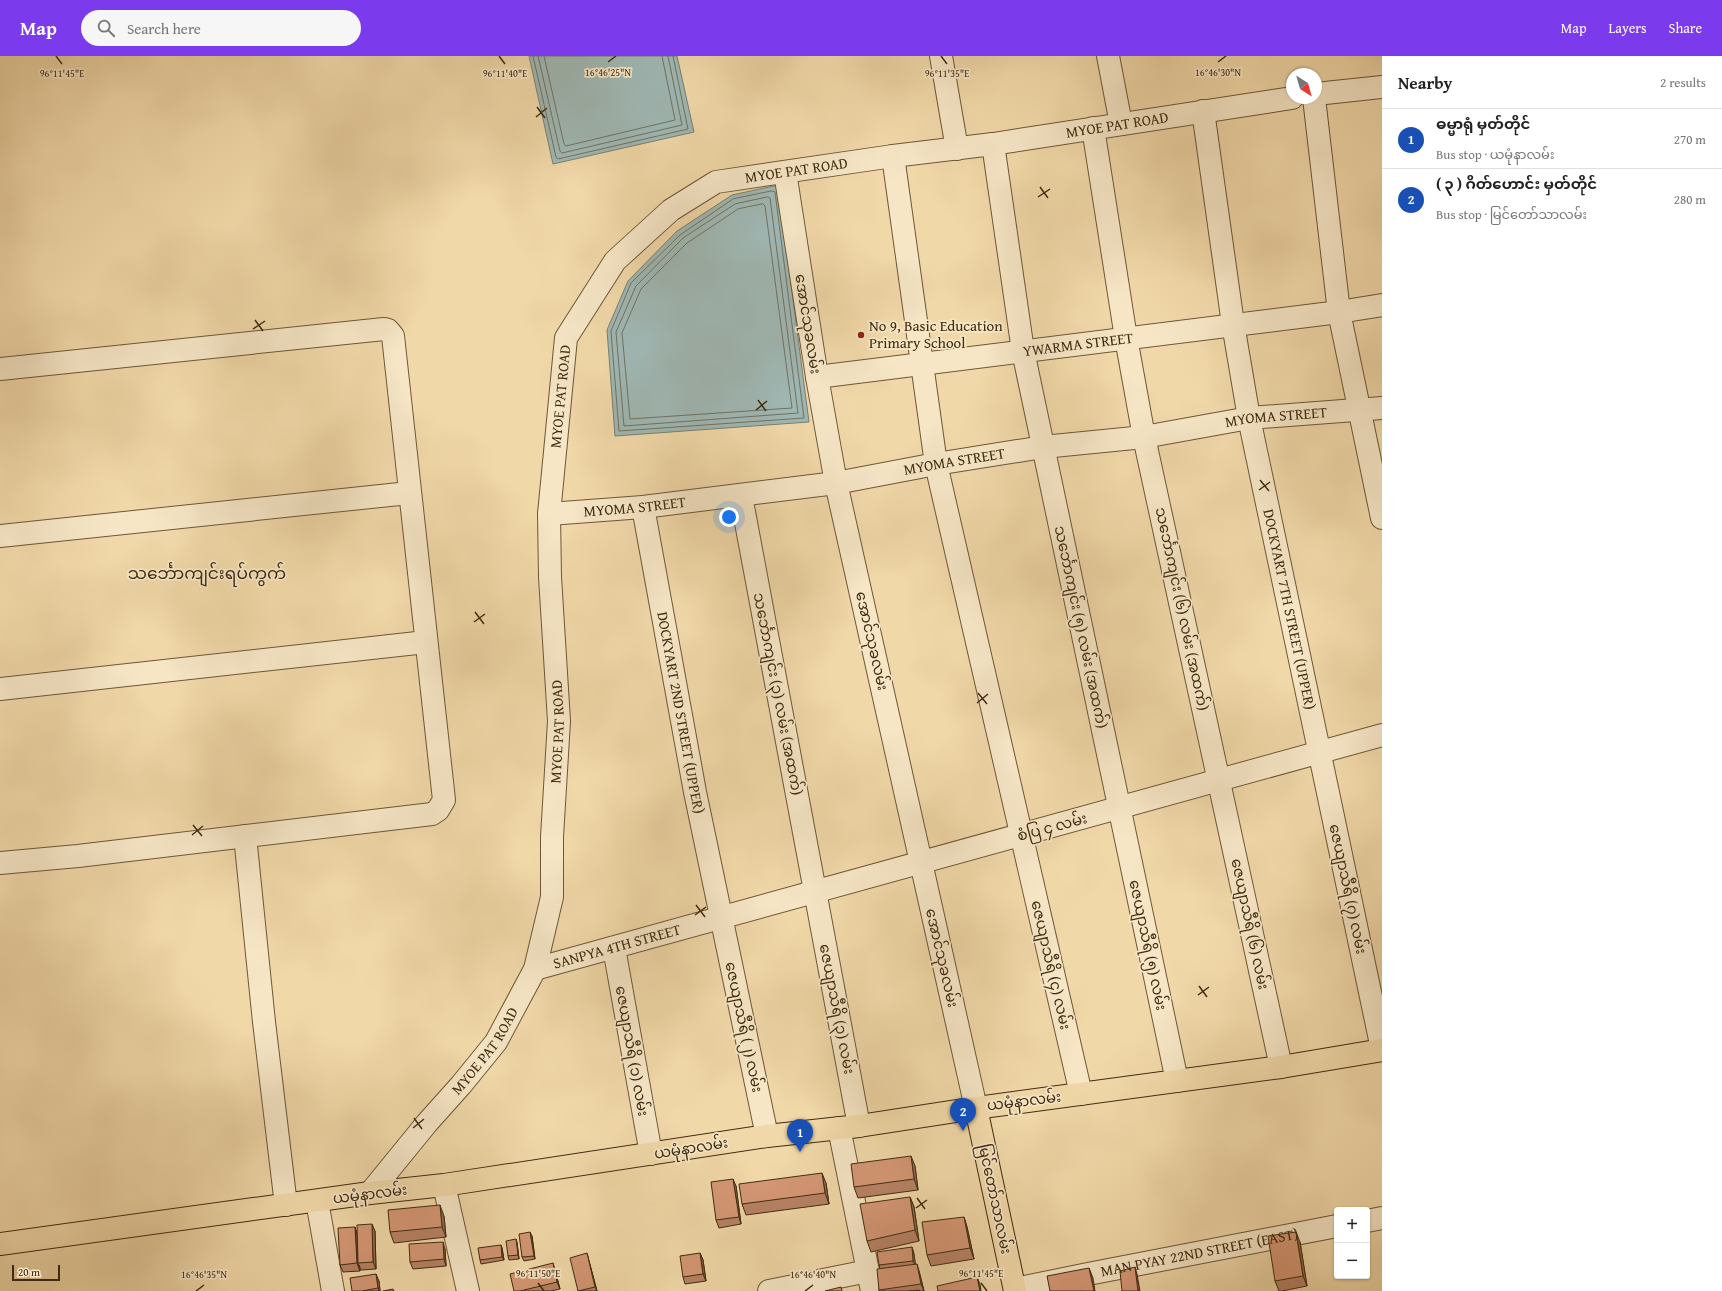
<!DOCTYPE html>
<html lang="en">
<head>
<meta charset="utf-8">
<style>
  body { margin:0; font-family:"Gentium Book Plus","Noto Sans Myanmar",serif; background:#f6f6f6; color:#222 }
  .controls { position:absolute; right:12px; bottom:12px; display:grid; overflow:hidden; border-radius:4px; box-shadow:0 1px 3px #0004 }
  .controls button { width:36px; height:36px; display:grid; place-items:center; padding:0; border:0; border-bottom:1px solid #e0e0e0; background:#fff; color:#222; font:20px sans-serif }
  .compass { position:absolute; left:1286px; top:12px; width:36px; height:36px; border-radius:50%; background:#fff; box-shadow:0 1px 3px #0004; rotate:143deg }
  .scale { position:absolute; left:12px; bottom:10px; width:48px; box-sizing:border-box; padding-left:4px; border:2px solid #3f2c11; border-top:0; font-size:11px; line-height:14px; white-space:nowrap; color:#3f2c11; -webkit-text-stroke:3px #f6e6c6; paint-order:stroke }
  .you { position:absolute; left:729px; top:461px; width:14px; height:14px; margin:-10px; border:3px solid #fff; border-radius:50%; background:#1a73e8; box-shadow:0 0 0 6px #1a73e833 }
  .badge { display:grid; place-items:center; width:26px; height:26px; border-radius:50%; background:#7c3aed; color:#fff; font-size:13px; font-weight:700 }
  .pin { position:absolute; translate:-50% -33px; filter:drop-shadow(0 1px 2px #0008) }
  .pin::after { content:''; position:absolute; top:21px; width:14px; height:12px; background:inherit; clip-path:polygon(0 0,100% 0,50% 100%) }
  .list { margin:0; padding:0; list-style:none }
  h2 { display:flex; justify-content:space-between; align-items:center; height:52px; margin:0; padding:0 16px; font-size:17px }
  h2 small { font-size:13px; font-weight:400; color:#767676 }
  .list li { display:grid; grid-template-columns:26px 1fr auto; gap:12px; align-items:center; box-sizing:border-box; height:60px; padding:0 16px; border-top:1px solid #e0e0e0 }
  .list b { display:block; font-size:15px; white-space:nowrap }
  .list p { margin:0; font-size:13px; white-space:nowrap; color:#767676 }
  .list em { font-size:13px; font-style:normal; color:#767676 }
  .icon { flex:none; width:22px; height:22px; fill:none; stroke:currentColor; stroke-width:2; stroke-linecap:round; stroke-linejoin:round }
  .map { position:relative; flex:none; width:1382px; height:1235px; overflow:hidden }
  header { display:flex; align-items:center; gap:24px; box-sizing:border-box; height:56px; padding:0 20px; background:#7c3aed; color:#fff }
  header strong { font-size:19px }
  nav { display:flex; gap:22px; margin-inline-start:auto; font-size:14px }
  .search { width:280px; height:36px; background:#f6f6f6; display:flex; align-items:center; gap:10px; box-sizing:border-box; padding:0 14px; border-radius:22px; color:#767676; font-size:15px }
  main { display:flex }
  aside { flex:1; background:#fff }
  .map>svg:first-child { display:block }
  .water { fill:#9fb7b3; stroke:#797f72 }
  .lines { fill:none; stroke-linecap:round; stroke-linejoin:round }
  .shore { stroke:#6f7262; stroke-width:1 }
  .minor-casing { stroke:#6c5737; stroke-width:24 }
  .major-casing { stroke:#3f2c11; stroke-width:24 }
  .minor { stroke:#f6e6c6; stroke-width:22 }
  .major { stroke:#f1d8a8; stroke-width:22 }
  .wall { fill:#b78265; stroke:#3f2c11 }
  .shaded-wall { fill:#956a52; stroke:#3f2c11 }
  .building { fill:#d59775; stroke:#3f2c11 }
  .ticks { fill:none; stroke:#3f2c11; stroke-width:1.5 }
  .poi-dot { fill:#8f2418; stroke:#f6e6c6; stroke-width:1.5 }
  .labels { text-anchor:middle; stroke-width:3.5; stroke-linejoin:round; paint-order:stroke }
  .street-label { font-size:15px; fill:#3f2c11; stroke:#f6e6c6 }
  .poi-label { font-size:15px; fill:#3f2c11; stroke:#f6e6c6; text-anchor:start }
  .quarter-label { font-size:17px; fill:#3f2c11; stroke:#f6e6c6 }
  .ticks-label { font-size:10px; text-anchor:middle; fill:#3f2c11; stroke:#f6e6c6; stroke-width:3.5; stroke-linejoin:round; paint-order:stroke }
</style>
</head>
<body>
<header>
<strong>Map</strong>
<div class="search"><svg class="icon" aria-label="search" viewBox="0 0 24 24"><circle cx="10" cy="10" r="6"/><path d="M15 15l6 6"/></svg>Search here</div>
<nav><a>Map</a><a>Layers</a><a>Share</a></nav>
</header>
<main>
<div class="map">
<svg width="1382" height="1235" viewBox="0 0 1382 1235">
  <rect width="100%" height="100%" fill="#f1d8a8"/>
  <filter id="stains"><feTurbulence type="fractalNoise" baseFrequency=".005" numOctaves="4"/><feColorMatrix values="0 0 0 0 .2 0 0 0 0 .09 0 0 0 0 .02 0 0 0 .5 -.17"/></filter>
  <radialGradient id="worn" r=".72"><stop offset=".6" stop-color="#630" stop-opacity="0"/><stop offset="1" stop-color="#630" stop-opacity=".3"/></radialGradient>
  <path class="water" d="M529,0H677L694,76L553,108Z
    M778,129L809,366L615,380L607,274L628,225L677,175L732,139Z"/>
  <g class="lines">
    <path class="shore" d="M533,0L556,101L558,103L688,73L673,0
      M538,0L560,95L562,97L682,69L668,0
      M544,0L564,88L566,90L675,64L662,0
      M772,135L775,136L804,362L619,375L611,275L631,227L680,179L733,143Z
      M768,141L770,142L798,357L624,370L616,276L636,230L683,182L735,148Z
      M763,148L765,150L792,352L630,363L622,277L641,233L687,187L738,153Z"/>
    <g class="minor-casing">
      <g id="minor">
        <path d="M941,0L957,93"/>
        <path d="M1108,0L1121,68"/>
        <path d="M1316,38L1382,31"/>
        <path d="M1314,42L1339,256L1382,462"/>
        <path id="s1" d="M1203,55L1233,268L1249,362L1382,993"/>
        <path d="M1093,72L1126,282L1144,381L1281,1011"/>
        <path d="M993,88L1023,295L1177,1025"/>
        <path d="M893,100L936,408L1081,1038"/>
        <path d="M785,116L817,321L836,427L976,1052"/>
        <path d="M0,313L384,273L388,274L393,280L444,744L438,754L432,758L78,800L0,807"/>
        <path id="s2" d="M817,321L1339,256L1382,249"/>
        <path d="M741,440L859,1070"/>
        <path id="s3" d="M643,451L695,736L767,1080"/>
        <path id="s4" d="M549,458L643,451L836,427L936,408L1043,391L1144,381L1249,362L1382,352"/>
        <path d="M0,480L409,437"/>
        <path d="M0,633L426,586"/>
        <path d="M245,780L264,966L286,1149"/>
        <path d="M614,892L651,1098"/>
        <path id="s5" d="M535,913L1382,679"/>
        <path d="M839,1072L872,1235"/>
        <path d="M444,1129L468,1235"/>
        <path id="s6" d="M370,1137L427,1067L461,1029L496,986L535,913L552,841V781L559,665L550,521L549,458L566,282L615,205L671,154L716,126L893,100L993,88L1292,42"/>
        <path d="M317,1145L333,1235"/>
        <path d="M1367,1165L1382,1162"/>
        <path id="s7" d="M1015,1233L1088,1218L1337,1170"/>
        <path d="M769,1235L868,1215"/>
      </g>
    </g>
    <g class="major-casing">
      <path id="major" d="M976,1052L1015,1235
        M0,1188L370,1137L444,1129L767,1080L859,1070L976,1052L1281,1011L1382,994"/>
    </g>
    <use href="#minor" class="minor"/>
    <use href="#major" class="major"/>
  </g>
  <path class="wall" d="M915,1110L918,1134L858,1142L854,1131Z
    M826,1127L829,1148L746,1159L742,1148Z
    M736,1130L741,1168L719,1172L716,1164Z
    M910,1141L914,1151L919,1185L871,1196L867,1185Z
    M444,1160L446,1181L394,1187L390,1176Z
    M964,1161L967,1171L974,1203L931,1210L927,1199Z
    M355,1171L357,1178L375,1175L376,1213L361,1214L359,1209L360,1215L343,1216L340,1209Z
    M532,1180L535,1203L524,1205L522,1201Z
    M516,1183L517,1187L519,1203L509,1204L508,1200Z
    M1300,1186L1307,1230L1282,1235H1279L1275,1225Z
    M501,1189L502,1192L504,1204L481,1208L480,1204Z
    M912,1191L914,1198L915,1208L919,1215L924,1235H879L880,1213L879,1209Z
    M445,1193L446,1210L413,1213L410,1206Z
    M700,1197L703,1204L706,1225L685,1228L683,1221Z
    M589,1205L597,1235H578Z
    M555,1214L560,1233L551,1235H514Z
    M379,1225L380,1235H352Z"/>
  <path class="shaded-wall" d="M911,1100L915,1110L918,1134L914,1123Z
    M822,1117L826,1127L829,1148L825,1137Z
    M733,1123L736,1130L741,1168L739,1161Z
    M910,1141L914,1151L919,1185L915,1174Z
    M440,1149L444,1160L446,1181L442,1171Z
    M964,1161L967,1171L974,1203L970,1192Z
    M372,1168L375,1175L376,1213L373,1206Z
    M355,1171L357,1178L358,1207L360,1215L357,1207Z
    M530,1176L532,1180L535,1203L534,1200Z
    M1296,1176L1300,1186L1307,1230L1303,1220Z
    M516,1183L517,1187L519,1203L518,1199Z
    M443,1186L445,1193L446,1210L444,1203Z
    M501,1189L502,1192L504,1204L502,1201Z
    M912,1191L914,1198L916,1212L913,1205Z
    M587,1197L589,1205L597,1235L595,1231Z
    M700,1197L703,1204L706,1225L703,1218Z
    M553,1207L555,1214L560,1233L557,1226Z
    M917,1208L919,1215L924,1235L921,1228Z
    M1135,1211L1137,1218L1140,1235H1138Z
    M1089,1212L1093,1222L1095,1235H1094Z
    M376,1218L379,1225L380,1235H379L378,1232Z
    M977,1221L980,1228L981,1235H980Z"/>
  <path class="building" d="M911,1100L914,1123L854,1131L851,1108Z
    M822,1117L825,1137L742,1148L739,1128Z
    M733,1123L739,1161L716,1164L711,1126Z
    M910,1141L915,1174L867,1185L860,1148Z
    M440,1149L442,1171L390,1176L388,1154Z
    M964,1161L970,1192L927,1199L922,1166Z
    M372,1168L373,1206L358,1207L357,1169Z
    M355,1171L357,1207L340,1209L338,1172Z
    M530,1176L534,1200L522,1201L519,1178Z
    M1296,1176L1303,1220L1275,1225L1268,1180Z
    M516,1183L518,1199L508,1200L506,1185Z
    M443,1186L444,1203L410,1206L409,1188Z
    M501,1189L502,1201L480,1204L478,1192Z
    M912,1191L913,1205L879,1209L877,1196Z
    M587,1197L595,1231L578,1235L570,1202Z
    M700,1197L703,1218L683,1221L680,1200Z
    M553,1207L557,1226L520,1235H514L510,1218Z
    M917,1208L921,1228L879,1234L877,1213Z
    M1135,1211L1138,1235H1122L1120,1215Z
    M1089,1212L1094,1235H1050L1047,1220Z
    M376,1218L378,1232L362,1235H352L350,1222Z
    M977,1221L980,1235H938L937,1230Z
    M841,1231L842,1235H825Z
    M393,1233L394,1235H383Z
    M919,1234L920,1235H909Z"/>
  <path class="ticks" d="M56,0L62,8M499,0L505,8M941,0L947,8M608,6L616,0M1218,6L1226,0M537,51L545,62M536,61L547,52M1040,131L1048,142M1038,141L1050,133M255,264L263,275M253,273L265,265M758,344L766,355M756,354L767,345M1260,424L1269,435M1259,434L1270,426M475,556L484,568M474,566L485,558M978,637L987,648M977,647L988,638M193,769L202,780M192,779L203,770M696,849L705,861M695,859L706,851M1199,930L1207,941M1198,939L1209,931M414,1062L422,1073M413,1072L424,1063M917,1142L925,1153M916,1152L927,1144M538,1227L544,1235M981,1227L987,1235M196,1235L204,1229M805,1235L813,1229"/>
  <circle class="poi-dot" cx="861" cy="279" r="4"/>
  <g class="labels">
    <g class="street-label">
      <text dy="5" stroke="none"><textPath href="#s6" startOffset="1539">MYOE PAT ROAD</textPath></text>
      <text dy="5" stroke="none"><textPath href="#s6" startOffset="1215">MYOE PAT ROAD</textPath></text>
      <text transform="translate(808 268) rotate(81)" y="5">အောင်သုခလမ်း</text>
      <text dy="5" stroke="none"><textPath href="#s2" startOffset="263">YWARMA STREET</textPath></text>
      <text dy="5" stroke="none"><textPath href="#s6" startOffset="855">MYOE PAT ROAD</textPath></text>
      <text dy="5" stroke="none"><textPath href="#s4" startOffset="734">MYOMA STREET</textPath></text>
      <text dy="5" stroke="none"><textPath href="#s4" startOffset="409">MYOMA STREET</textPath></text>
      <text dy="5" stroke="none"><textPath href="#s4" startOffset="86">MYOMA STREET</textPath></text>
      <text transform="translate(1182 553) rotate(78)" y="5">သင်္ဘောကျင်း (၆) လမ်း (အထက်)</text>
      <text dy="5" stroke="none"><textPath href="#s1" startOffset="506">DOCKYART 7TH STREET (UPPER)</textPath></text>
      <text transform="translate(1081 571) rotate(78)" y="5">သင်္ဘောကျင်း (၅) လမ်း (အထက်)</text>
      <text transform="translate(872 585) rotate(77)" y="5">အောင်သုခလမ်း</text>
      <text transform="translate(778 638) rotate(79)" y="5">သင်္ဘောကျင်း (၃) လမ်း (အထက်)</text>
      <text dy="5" stroke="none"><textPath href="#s3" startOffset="209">DOCKYART 2ND STREET (UPPER)</textPath></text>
      <text dy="5" stroke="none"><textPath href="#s6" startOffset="519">MYOE PAT ROAD</textPath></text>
      <text transform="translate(1052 771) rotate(-15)" y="5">စံပြ ၄ လမ်း</text>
      <text transform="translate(1348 833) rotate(78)" y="5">ဇေယျာသီရိ (၇) လမ်း</text>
      <text transform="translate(1250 868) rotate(78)" y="5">ဇေယျာသီရိ (၆) လမ်း</text>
      <text transform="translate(1148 889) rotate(78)" y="5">ဇေယျာသီရိ (၅) လမ်း</text>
      <text dy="5" stroke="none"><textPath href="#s5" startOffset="85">SANPYA 4TH STREET</textPath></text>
      <text transform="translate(942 902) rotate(77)" y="5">အောင်သုခလမ်း</text>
      <text transform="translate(1051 909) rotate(77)" y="5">ဇေယျာသီရိ (၄) လမ်း</text>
      <text transform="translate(837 953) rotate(79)" y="5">ဇေယျာသီရိ (၃) လမ်း</text>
      <text transform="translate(744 971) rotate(78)" y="5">ဇေယျာသီရိ (၂) လမ်း</text>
      <text dy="5" stroke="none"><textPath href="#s6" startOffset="183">MYOE PAT ROAD</textPath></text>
      <text transform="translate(632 995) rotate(80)" y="5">ဇေယျာသီရိ (၁) လမ်း</text>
      <text transform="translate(1024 1045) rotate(-7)" y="5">ယမုံနာလမ်း</text>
      <text transform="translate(691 1092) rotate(-9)" y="5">ယမုံနာလမ်း</text>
      <text transform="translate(370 1138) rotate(-7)" y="5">ယမုံနာလမ်း</text>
      <text transform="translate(995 1143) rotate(78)" y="5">မြင်တော်သာလမ်း</text>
      <text dy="5" stroke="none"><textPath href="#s7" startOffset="188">MAN PYAY 22ND STREET (EAST)</textPath></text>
    </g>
    <g class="poi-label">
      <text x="869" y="275">No 9, Basic Education<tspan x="869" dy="17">Primary School</tspan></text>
    </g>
    <g class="quarter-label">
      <text x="207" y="523">သင်္ဘောကျင်းရပ်ကွက်</text>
    </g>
  </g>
  <g class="ticks-label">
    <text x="608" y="20">16°46'25"N</text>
    <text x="1218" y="20">16°46'30"N</text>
    <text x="505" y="21">96°11'40"E</text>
    <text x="947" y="21">96°11'35"E</text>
    <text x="62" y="21">96°11'45"E</text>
    <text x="538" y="1221">96°11'50"E</text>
    <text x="981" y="1221">96°11'45"E</text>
    <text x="204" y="1222">16°46'35"N</text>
    <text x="813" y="1222">16°46'40"N</text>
  </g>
  <rect width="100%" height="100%" filter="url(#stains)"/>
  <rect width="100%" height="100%" fill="url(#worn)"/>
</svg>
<div class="controls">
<button>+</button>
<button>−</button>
</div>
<svg class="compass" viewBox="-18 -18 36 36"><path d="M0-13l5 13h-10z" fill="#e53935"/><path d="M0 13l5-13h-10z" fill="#767676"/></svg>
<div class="scale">20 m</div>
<div class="you"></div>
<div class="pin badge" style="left:800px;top:1096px;background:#1a4fb4">1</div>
<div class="pin badge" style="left:963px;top:1075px;background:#1a4fb4">2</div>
</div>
<aside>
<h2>Nearby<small>2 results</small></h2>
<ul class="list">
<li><span class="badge" style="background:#1a4fb4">1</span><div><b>ဓမ္မာရုံ မှတ်တိုင်</b><p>Bus stop · ယမုံနာလမ်း</p></div><em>270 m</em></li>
<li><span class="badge" style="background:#1a4fb4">2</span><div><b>( ၃ ) ဂိတ်ဟောင်း မှတ်တိုင်</b><p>Bus stop · မြင်တော်သာလမ်း</p></div><em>280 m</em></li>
</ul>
</aside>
</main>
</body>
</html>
